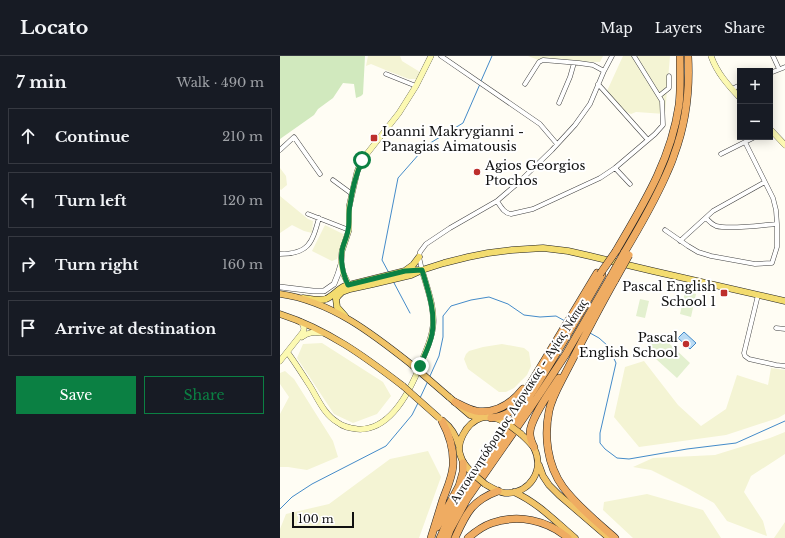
<!DOCTYPE html>
<html lang="en">
<head>
<meta charset="utf-8">
<style>
  body { margin:0; font-family:"Libre Baskerville",serif; background:#20242c; color:#f1f3f6 }
  .controls { position:absolute; right:12px; top:12px; display:grid; overflow:hidden; border-radius:0px; box-shadow:0 2px 10px #0003 }
  .controls button { width:36px; height:36px; display:grid; place-items:center; padding:0; border:0; border-bottom:1px solid #363941; background:#171b24; color:#f1f3f6; font:20px sans-serif }
  .scale { position:absolute; left:12px; bottom:10px; width:62px; box-sizing:border-box; padding-left:4px; border:2px solid #101010; border-top:0; font-size:11px; line-height:14px; white-space:nowrap; color:#101010; -webkit-text-stroke:3px #fff; paint-order:stroke }
  .stop { position:absolute; width:12px; height:12px; margin:-9px; border:3px solid #0b8043; border-radius:50%; background:#fff }
  .stop.end { background:#0b8043; border-color:#fff; box-shadow:0 1px 4px #0008 }
  .list { margin:0; padding:0; list-style:none }
  h2 { display:flex; justify-content:space-between; align-items:center; height:52px; margin:0; padding:0 16px; font-size:17px }
  h2 small { font-size:13px; font-weight:400; color:#9ea1a6 }
  .list li { display:grid; grid-template-columns:26px 1fr auto; gap:12px; align-items:center; box-sizing:border-box; height:56px; margin:0 8px 8px; padding:0 8px; border:1px solid #363941; border-radius:0px }
  .list b { display:block; font-size:15px; white-space:nowrap }
  .list em { font-size:13px; font-style:normal; color:#9ea1a6 }
  .actions { display:flex; gap:8px; padding:12px 16px }
  .actions a { flex:1; padding:9px 0; border:1px solid #0b8043; border-radius:0px; text-align:center; font-size:14px; color:#0b8043 }
  .actions .main { background:#0b8043; color:#fff }
  .icon { flex:none; width:22px; height:22px; fill:none; stroke:currentColor; stroke-width:2; stroke-linecap:round; stroke-linejoin:round }
  .map { position:relative; flex:none; width:505px; height:482px; overflow:hidden }
  header { display:flex; align-items:center; gap:24px; box-sizing:border-box; height:56px; padding:0 20px; background:#171b24; border-bottom:1px solid #363941 }
  header strong { font-size:19px }
  nav { display:flex; gap:22px; margin-inline-start:auto; font-size:14px }
  main { display:flex }
  aside { flex:1; background:#171b24 }
  .map>svg:first-child { display:block }
  .farmland { fill:#f4f4d4 }
  .green { fill:#d1e9be }
  .pitch { fill:#e3f0cf }
  .water { fill:#badbf4; stroke:#448bc9 }
  .lines { fill:none; stroke-linecap:round; stroke-linejoin:round }
  .stream { stroke:#448bc9; stroke-width:1 }
  .minor-casing { stroke:#434343; stroke-width:5 }
  .tertiary-casing { stroke:#434343; stroke-width:6 }
  .secondary-casing { stroke:#323232; stroke-width:6 }
  .primary-casing { stroke:#212121; stroke-width:7 }
  .trunk-casing { stroke:#212121; stroke-width:7 }
  .motorway-casing { stroke:#212121; stroke-width:8 }
  .minor { stroke:#fff; stroke-width:4 }
  .tertiary { stroke:#fff; stroke-width:5 }
  .secondary { stroke:#fcf9b2; stroke-width:5.5 }
  .primary { stroke:#f3dc6f; stroke-width:6 }
  .trunk { stroke:#f1c468; stroke-width:6 }
  .motorway { stroke:#efac62; stroke-width:7 }
  .trunk-bridge-casing { stroke:#212121; stroke-width:7; stroke-linecap:butt }
  .motorway-bridge-casing { stroke:#212121; stroke-width:8; stroke-linecap:butt }
  .trunk-bridge { stroke:#f1c468; stroke-width:6 }
  .motorway-bridge { stroke:#efac62; stroke-width:7 }
  .route { stroke:#0b8043; stroke-width:5 }
  .poi-dot { fill:#bd2f2c; stroke:#fff; stroke-width:1.5 }
  .labels { text-anchor:middle; stroke-width:4; stroke-linejoin:round; paint-order:stroke }
  .poi-label { font-size:13px; fill:#101010; stroke:#fff; text-anchor:start }
  .street-label { font-size:13px; fill:#101010; stroke:#fff }
</style>
</head>
<body>
<header>
<strong>Locato</strong>
<nav><a>Map</a><a>Layers</a><a>Share</a></nav>
</header>
<main>
<aside>
<h2>7 min<small>Walk · 490 m</small></h2>
<ul class="list">
<li><svg class="icon" aria-label="ahead" viewBox="0 0 24 24"><path d="M12 20V5M6 11l6-6 6 6"/></svg><div><b>Continue</b></div><em>210 m</em></li>
<li><svg class="icon" aria-label="left" viewBox="0 0 24 24"><path d="M17 20v-9H6M10 6l-5 5 5 5"/></svg><div><b>Turn left</b></div><em>120 m</em></li>
<li><svg class="icon" aria-label="right" viewBox="0 0 24 24"><path d="M7 20v-9h11M14 6l5 5-5 5"/></svg><div><b>Turn right</b></div><em>160 m</em></li>
<li><svg class="icon" aria-label="arrive" viewBox="0 0 24 24"><path d="M6 21V4h12l-3 4 3 4H6"/></svg><div><b>Arrive at destination</b></div></li>
</ul>
<div class="actions"><a class="main">Save</a><a>Share</a></div>
</aside>
<div class="map">
<svg width="505" height="482" viewBox="0 0 505 482">
  <rect width="100%" height="100%" fill="#fffdf4"/>
  <path class="farmland" d="M88,0H120L122,5L140,16L136,23H129L108,15L91,8L86,10Z
    M248,0H323L320,6L261,5Z
    M343,0H390L385,58L356,56L351,58L344,55L327,35Z
    M0,112L6,120L7,129L1,134L0,133Z
    M0,140L28,163L33,165L32,177L24,175L12,169L0,177Z
    M45,169L65,179L57,203L52,205L32,195Z
    M42,287L103,326L111,340L97,358L73,367L54,358L17,302L23,288Z
    M222,288L244,292L249,296L251,310L247,319L234,332L226,336H219L188,313L184,303L186,298L189,295L203,291Z
    M364,305L398,349L421,370L446,353L457,319L488,329L491,312L505,314V358L498,362L446,379L359,391L334,361L345,311Z
    M5,315L14,323L53,385L58,401L27,414L8,411H0V358L9,341L0,328V317Z
    M505,376V398L471,420L464,436L483,465L487,480L447,465L434,447L407,432L371,414L353,411L373,402L435,399L490,382Z
    M148,395L161,421L139,482H0V473L6,458L49,448L110,403Z
    M367,438L423,454L441,482H353L323,454L324,446Z
    M505,466V482H494Z"/>
  <path class="green" d="M0,0H85L83,38L81,40L76,42L74,28L63,27L53,42L38,53L34,59L0,83Z"/>
  <path class="pitch" d="M405,236L416,238L411,261L400,258Z
    M360,243L369,245L365,262L356,260Z
    M379,278L410,307L397,322L365,293Z"/>
  <path class="water" d="M404,276L416,287L410,293L398,282Z"/>
  <g class="lines">
    <path class="stream" d="M201,25L212,0
      M109,217L102,204L118,122L147,89L183,67L200,28
      M113,225L130,257
      M310,277L319,282L328,290L336,307L320,377V387L325,393L337,402L349,403L407,393L456,387L505,365
      M150,320L159,300L163,281V260L171,250L191,244L209,241L228,248L244,259L260,261L276,260L285,265
      M140,342L148,325
      M0,453L12,441L32,428L106,390L132,359L138,347"/>
    <g class="minor-casing">
      <path id="minor" d="M161,0L260,68L277,88
        M493,0L499,13
        M490,17L505,11
        M106,18L136,30
        M245,28L259,6L263,4L299,7L313,9L324,15
        M318,28L368,84
        M452,33L460,29
        M379,40L389,32V20
        M279,47L290,21L294,7
        M0,94L14,81L40,118
        M441,98L475,81
        M335,112L350,128
        M53,124L72,138
        M217,145C221,151 224,157 231,158L253,153L320,122L335,112L375,78L383,69L382,45L354,0
        M28,158L69,174
        M426,162C429,165 431,168 436,170C450,174 482,169 497,168
        M385,174L408,190L418,196L431,200L475,208L492,207L497,191V168L496,154L493,142L465,86
        M400,185L433,155L485,126
        M0,198C29,198 32,187 39,162
        M142,214L139,201L140,196L146,188L170,172L217,145L238,127L272,94L295,69L310,48L324,15L332,0
        M478,239L464,297L465,300L469,303L496,309L505,310
        M496,272L505,273"/>
    </g>
    <g class="tertiary-casing">
      <path id="tertiary" d="M0,231L33,235H44L54,228L58,218L61,208"/>
    </g>
    <g class="secondary-casing">
      <path id="secondary" d="M431,0C437,17 448,29 460,42
        M490,73L505,89
        M70,232L63,217L61,206L62,195L69,174V151L77,116L82,104L119,57L136,30L151,0
        M22,281C28,276 34,276 42,277
        M8,297C16,308 23,319 30,330C38,343 44,358 57,366C63,371 70,372 77,373C112,376 133,329 143,302C147,292 152,282 153,270C155,251 147,232 142,214
        M0,305L23,276C25,272 24,269 21,266"/>
    </g>
    <g class="primary-casing">
      <path id="primary" d="M126,214L133,209L139,201
        M23,242C30,243 39,245 46,243C53,240 58,233 65,230L125,215L139,214
        M65,260L57,251L56,243L58,240L62,236L70,233L93,228L131,219L142,214L164,207L188,201L208,197L232,194L263,192L288,195L310,200L373,215L505,245"/>
    </g>
    <g class="trunk-casing">
      <path id="trunk" d="M0,238C51,245 93,278 132,309
        M0,258C47,273 84,300 123,330
        M169,341L190,359L201,362
        M163,365C172,372 176,379 179,390
        M259,409L263,420L269,429L279,439L329,482
        M192,417C188,412 183,408 181,401C175,388 186,367 201,362C211,359 219,363 228,368
        M205,428C212,432 218,436 225,437C250,438 265,414 254,392C251,387 245,382 241,378
        M234,436C258,447 275,465 295,482"/>
    </g>
    <g class="motorway-casing">
      <path id="motorway" d="M336,195C364,147 391,104 399,49C401,33 400,16 400,0
        M344,197C359,172 374,146 386,119C389,112 392,106 394,99C406,67 410,34 408,0
        M175,346C181,349 188,353 196,355C215,358 231,348 243,333
        M211,362C226,360 230,357 240,345L317,217
        M254,391C252,387 250,382 250,378C249,364 271,334 279,322
        M157,471L179,430L183,416V407
        M151,482C155,469 159,456 163,443C167,432 172,422 173,410C174,395 169,378 162,365
        M160,482C178,439 208,403 234,364C266,317 294,268 322,219
        M167,482L170,474L187,443L249,354L286,298L330,222
        M175,482C186,458 191,445 218,435
        M188,482C195,476 203,470 212,467C238,458 267,464 288,482
        M335,482C317,466 297,450 283,431C267,409 264,380 269,355C272,341 280,328 286,316C302,285 318,254 335,224"/>
    </g>
    <use href="#minor" class="minor"/>
    <use href="#tertiary" class="tertiary"/>
    <use href="#secondary" class="secondary"/>
    <use href="#primary" class="primary"/>
    <use href="#trunk" class="trunk"/>
    <use href="#motorway" class="motorway"/>
    <g class="trunk-bridge-casing">
      <path id="trunk-bridge" d="M132,309L169,341
        M123,330L159,362
        M228,368L241,378
        M192,417L205,428"/>
    </g>
    <g class="motorway-bridge-casing">
      <path id="motorway-bridge" d="M320,218L336,195
        M330,222L344,197
        M335,224L349,199"/>
    </g>
    <use href="#trunk-bridge" class="trunk-bridge"/>
    <use href="#motorway-bridge" class="motorway-bridge"/>
  </g>
  <g class="lines">
    <path class="route" d="M82,104C76,119 72,134 70,149C68,158 70,166 68,174C67,182 63,188 62,195C60,208 63,218 68,229L125,215L142,214C148,234 156,257 152,278C150,289 144,300 140,310"/>
  </g>
  <g class="poi-dot">
    <rect x="90" y="78" width="8" height="8" rx="2"/>
    <circle cx="197" cy="116" r="4"/>
    <rect x="440" y="233" width="8" height="8" rx="2"/>
    <circle cx="406" cy="288" r="4"/>
  </g>
  <g class="labels">
    <g class="poi-label">
      <text x="102" y="80">Ioanni Makrygianni -<tspan x="102" dy="15">Panagias Aimatousis</tspan></text>
      <text x="205" y="114">Agios Georgios<tspan x="205" dy="15">Ptochos</tspan></text>
      <text x="436" y="235" text-anchor="end">Pascal English<tspan x="436" dy="15">School 1</tspan></text>
      <text x="398" y="286" text-anchor="end">Pascal<tspan x="398" dy="15">English School</tspan></text>
    </g>
    <g class="street-label">
      <text transform="translate(238 345) rotate(-57)" y="5">Αυτοκινητόδρομος Λάρνακας - Αγίας Νάπας</text>
    </g>
  </g>
</svg>
<div class="controls">
<button>+</button>
<button>−</button>
</div>
<div class="scale">100 m</div>
<div class="stop" style="left:82px;top:104px"></div>
<div class="stop end" style="left:140px;top:310px"></div>
</div>
</main>
</body>
</html>
